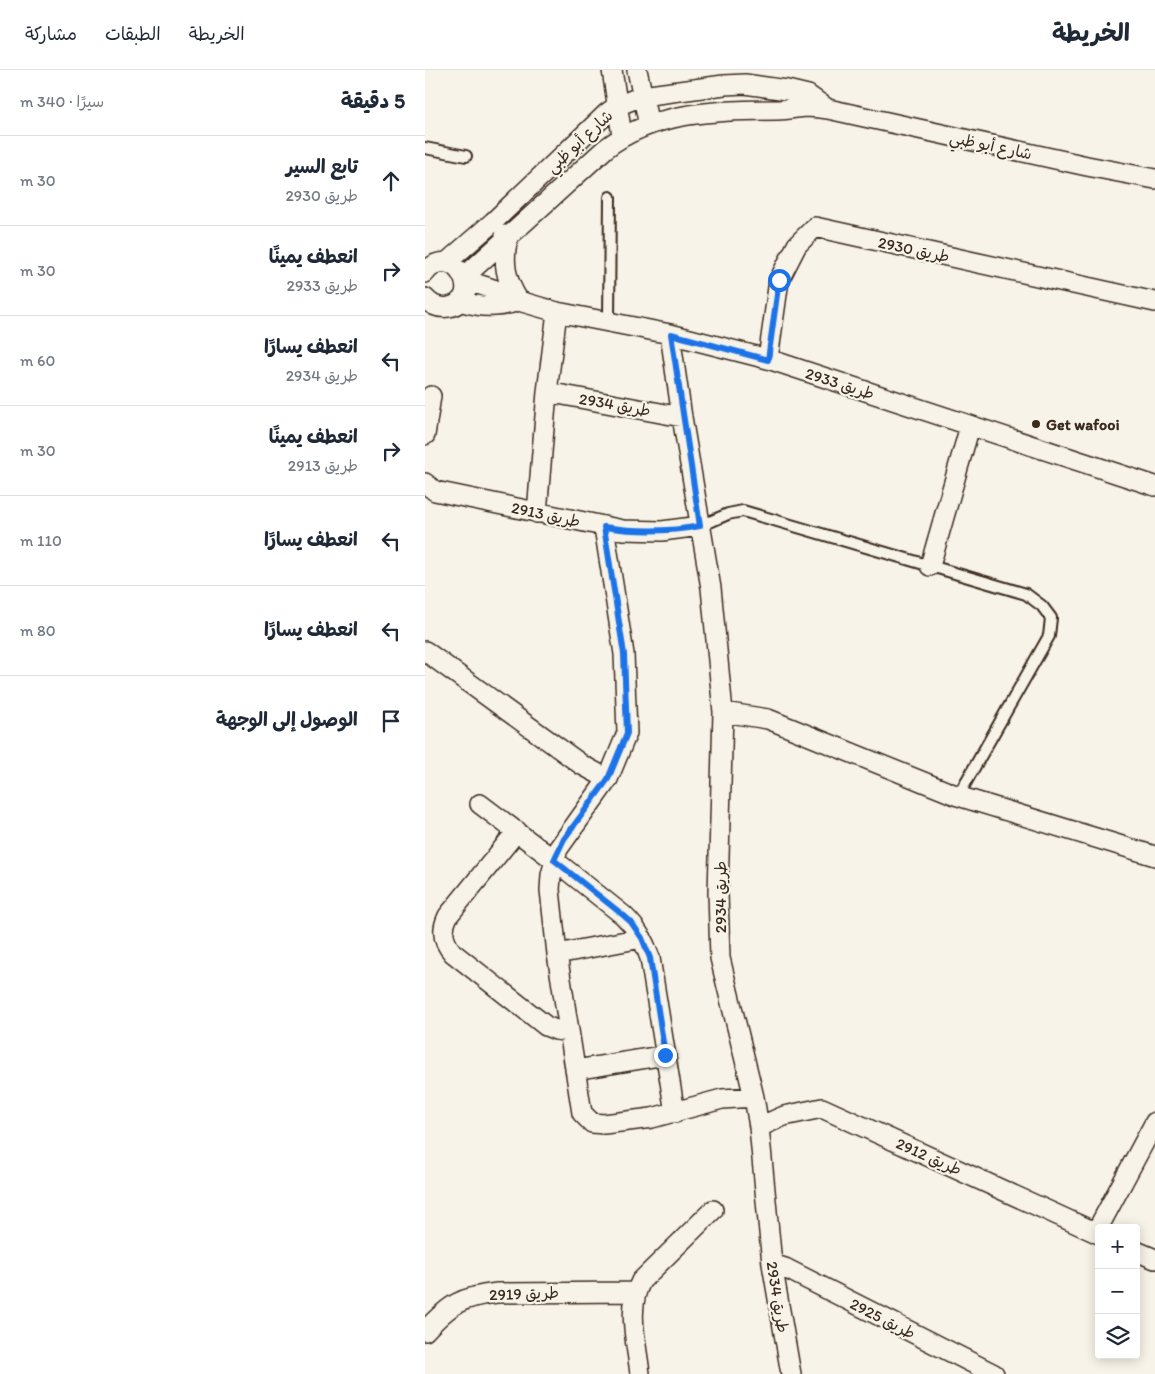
<!DOCTYPE html>
<html lang="ar">
<head>
<meta charset="utf-8">
<style>
  body { margin:0; font-family:Itim,"Playpen Sans Arabic",sans-serif; background:#f6f6f7; color:#1f2937; direction:rtl }
  .controls { position:absolute; right:15px; bottom:15px; display:grid; overflow:hidden; border-radius:5px; box-shadow:0 2px 12px #0003 }
  .controls button { width:45px; height:45px; display:grid; place-items:center; padding:0; border:0; border-bottom:1px solid #e0e1e3; background:#fff; color:#1f2937; font:25px sans-serif }
  .stop { position:absolute; width:15px; height:15px; margin:-11px; border:4px solid #1a73e8; border-radius:50%; background:#fff }
  .stop.end { background:#1a73e8; border-color:#fff; box-shadow:0 1px 5px #0008 }
  .list { margin:0; padding:0; list-style:none }
  h2 { display:flex; justify-content:space-between; align-items:center; height:65px; margin:0; padding:0 20px; font-size:21px }
  h2 small { font-size:16px; font-weight:400; color:#747a83 }
  .list li { display:grid; grid-template-columns:32px 1fr auto; gap:15px; align-items:center; box-sizing:border-box; height:90px; padding:0 20px; border-top:1px solid #e0e1e3 }
  .list b { display:block; font-size:19px; white-space:nowrap }
  .list p { margin:0; font-size:16px; white-space:nowrap; color:#747a83 }
  .list em { font-size:16px; font-style:normal; color:#747a83 }
  .icon { flex:none; width:28px; height:28px; fill:none; stroke:currentColor; stroke-width:2; stroke-linecap:round; stroke-linejoin:round }
  .map { position:relative; flex:none; width:730px; height:1304px; overflow:hidden; direction:ltr }
  header { display:flex; align-items:center; gap:30px; box-sizing:border-box; height:70px; padding:0 25px; background:#fff; border-bottom:1px solid #e0e1e3 }
  header strong { font-size:24px }
  nav { display:flex; gap:28px; margin-inline-start:auto; font-size:18px }
  main { display:flex }
  aside { flex:1; background:#fff }
  .map>svg:first-child { display:block }
  .lines { fill:none; stroke-linecap:round; stroke-linejoin:round }
  .lane-casing { stroke:#3b2a1e; stroke-width:14 }
  .street-casing { stroke:#3b2a1e; stroke-width:22 }
  .lane { stroke:#f7f3e8; stroke-width:10 }
  .street { stroke:#f7f3e8; stroke-width:19 }
  .route { stroke:#1a73e8; stroke-width:6 }
  .poi-dot { fill:#3b2a1e; stroke:#f7f3e8; stroke-width:2 }
  .labels { text-anchor:middle; stroke-width:4.5; stroke-linejoin:round; paint-order:stroke }
  .street-label { font-size:16px; fill:#3b2a1e; stroke:#f7f3e8 }
  .poi-label { font-size:16px; font-weight:bold; fill:#3b2a1e; stroke:#f7f3e8; text-anchor:start }
</style>
</head>
<body>
<header>
<strong>الخريطة</strong>
<nav><a>الخريطة</a><a>الطبقات</a><a>مشاركة</a></nav>
</header>
<main>
<div class="map">
<svg width="730" height="1304" viewBox="0 0 730 1304">
  <rect width="100%" height="100%" fill="#f7f3e8"/>
  <filter id="ink" filterUnits="userSpaceOnUse"><feTurbulence type="fractalNoise" baseFrequency=".02" numOctaves="2"/><feDisplacementMap in="SourceGraphic" scale="10" xChannelSelector="R" yChannelSelector="G"/><feConvolveMatrix kernelMatrix="1 2 1 2 8 2 1 2 1" color-interpolation-filters="sRGB"/></filter>
  <g filter="url(#ink)">
    <g class="lines">
      <g class="lane-casing">
        <path id="lane" d="M0,78L41,86
          M184,252L185,127
          M275,456L303,444L318,441L601,524L617,536L626,548L624,566L533,726"/>
      </g>
      <g class="street-casing">
        <path id="street" d="M187,0L197,66
          M212,0L224,55
          M80,165L83,168C77,192 81,211 94,231
          M21,193L68,152L181,44L192,36L217,26L299,15L320,14L362,20L383,25L400,37
          M0,203C27,169 62,228 24,237C14,239 6,235 0,228
          M39,207L180,79C228,41 294,40 353,40C362,40 371,38 380,37C387,37 395,38 403,39L662,96L730,109
          M40,210L68,219L94,231L132,242L245,264L343,289L730,416
          M35,231C56,238 73,238 94,231
          M245,264L257,347L286,518L298,642L293,823L295,888L329,1027L334,1057L347,1194L366,1304
          M343,289L354,210L372,175L390,157L730,232
          M122,322L257,347
          M0,365L6,326
          M0,413L10,421L198,460L237,461L275,456
          M112,443L122,322L132,242
          M505,496L545,356
          M0,581L157,695L183,709L202,663L199,584L179,457
          M298,642L343,649L533,726L730,786
          M183,709L133,779L126,805L125,820L132,884L157,1043L167,1053L179,1054L227,1048L297,1029L329,1027
          M55,734L129,790L198,845C212,858 219,871 225,888L250,1043
          M92,761L23,846C16,860 18,872 28,883L121,956L131,960L144,962
          M132,884L217,868
          M150,1000L241,985
          M334,1057L359,1046L397,1038L674,1164
          M671,1162L730,1052
          M711,1181L730,1189
          M347,1194L360,1198L569,1304
          M0,1261C25,1234 36,1227 72,1223L211,1222
          M215,1304C212,1274 201,1239 216,1211L288,1140"/>
      </g>
      <use href="#lane" class="lane"/>
      <use href="#street" class="street"/>
    </g>
  </g>
  <g class="lines" filter="url(#ink)">
    <path class="route" d="M240,985L225,888L217,868L206,852L198,845L129,790L139,769L183,709L202,663L199,584L179,457C212,462 243,462 275,456L246,264L343,290L354,210"/>
  </g>
  <circle class="poi-dot" cx="611" cy="354" r="5"/>
  <g class="labels">
    <g class="street-label">
      <text transform="translate(154 71) rotate(-43)" y="6">شارع أبو ظبي</text>
      <text transform="translate(566 75) rotate(12)" y="6">شارع أبو ظبي</text>
      <text transform="translate(489 179) rotate(12)" y="6">طريق 2930</text>
      <text transform="translate(415 313) rotate(18)" y="6">طريق 2933</text>
      <text transform="translate(190 334) rotate(10)" y="6">طريق 2934</text>
      <text transform="translate(121 444) rotate(12)" y="6">طريق 2913</text>
      <text transform="translate(295 827) rotate(-90)" y="6">طريق 2934</text>
      <text transform="translate(504 1086) rotate(24)" y="6">طريق 2912</text>
      <text transform="translate(99 1223) rotate(-2)" y="6">طريق 2919</text>
      <text transform="translate(353 1227) rotate(81)" y="6">طريق 2934</text>
      <text transform="translate(458 1248) rotate(27)" y="6">طريق 2925</text>
    </g>
    <g class="poi-label">
      <text x="621" y="360">Get wafooi</text>
    </g>
  </g>
</svg>
<div class="controls">
<button>+</button>
<button>−</button>
<button><svg class="icon" aria-label="layers" viewBox="0 0 24 24"><path d="M12 4l9 5-9 5-9-5zM3 14l9 5 9-5"/></svg></button>
</div>
<div class="stop" style="left:354px;top:210px"></div>
<div class="stop end" style="left:240px;top:985px"></div>
</div>
<aside>
<h2>5 دقيقة<small>سيرًا · 340 m</small></h2>
<ul class="list">
<li><svg class="icon" aria-label="ahead" viewBox="0 0 24 24"><path d="M12 20V5M6 11l6-6 6 6"/></svg><div><b>تابع السير</b><p>طريق 2930</p></div><em>30 m</em></li>
<li><svg class="icon" aria-label="right" viewBox="0 0 24 24"><path d="M7 20v-9h11M14 6l5 5-5 5"/></svg><div><b>انعطف يمينًا</b><p>طريق 2933</p></div><em>30 m</em></li>
<li><svg class="icon" aria-label="left" viewBox="0 0 24 24"><path d="M17 20v-9H6M10 6l-5 5 5 5"/></svg><div><b>انعطف يسارًا</b><p>طريق 2934</p></div><em>60 m</em></li>
<li><svg class="icon" aria-label="right" viewBox="0 0 24 24"><path d="M7 20v-9h11M14 6l5 5-5 5"/></svg><div><b>انعطف يمينًا</b><p>طريق 2913</p></div><em>30 m</em></li>
<li><svg class="icon" aria-label="left" viewBox="0 0 24 24"><path d="M17 20v-9H6M10 6l-5 5 5 5"/></svg><div><b>انعطف يسارًا</b></div><em>110 m</em></li>
<li><svg class="icon" aria-label="left" viewBox="0 0 24 24"><path d="M17 20v-9H6M10 6l-5 5 5 5"/></svg><div><b>انعطف يسارًا</b></div><em>80 m</em></li>
<li><svg class="icon" aria-label="arrive" viewBox="0 0 24 24"><path d="M6 21V4h12l-3 4 3 4H6"/></svg><div><b>الوصول إلى الوجهة</b></div></li>
</ul>
</aside>
</main>
</body>
</html>
